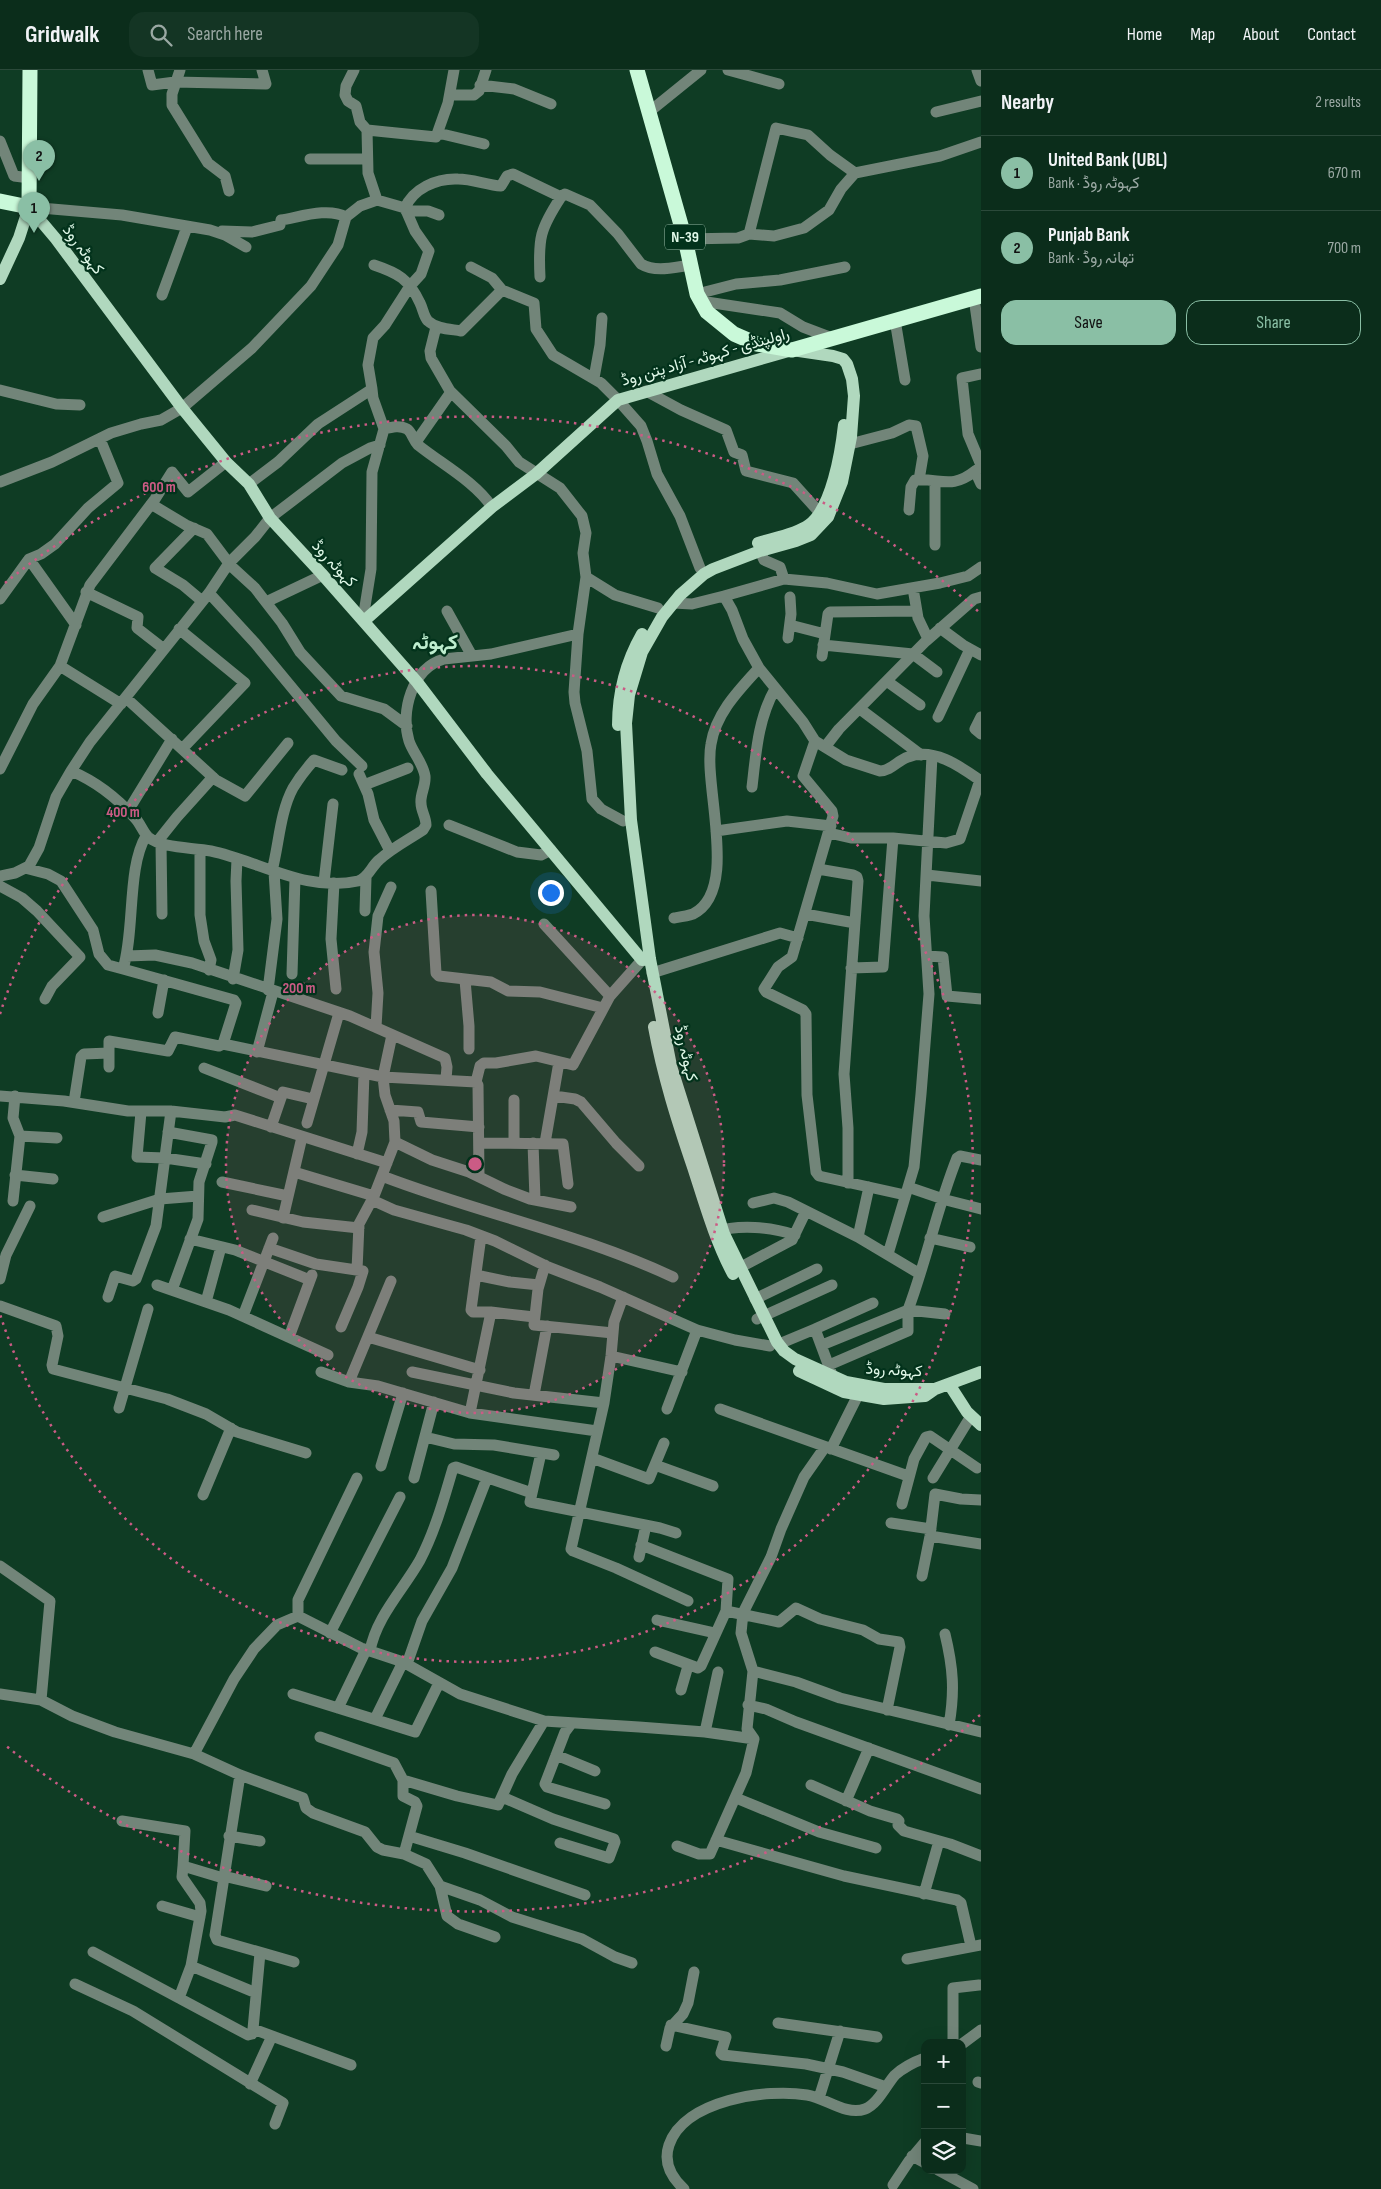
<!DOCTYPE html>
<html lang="en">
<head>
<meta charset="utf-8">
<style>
  body { margin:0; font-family:"Sofia Sans Condensed",Vazirmatn,sans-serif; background:#143524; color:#f1f3f6 }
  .controls { position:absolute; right:15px; bottom:15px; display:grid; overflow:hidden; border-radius:10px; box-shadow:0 5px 20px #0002 }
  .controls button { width:45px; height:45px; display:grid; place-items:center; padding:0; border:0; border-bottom:1px solid #2b493a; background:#0b2d1b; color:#f1f3f6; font:25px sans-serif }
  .you { position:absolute; left:550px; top:822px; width:18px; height:18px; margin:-12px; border:4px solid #fff; border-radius:50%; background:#1a73e8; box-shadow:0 0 0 8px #1a73e833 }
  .badge { display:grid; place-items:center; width:32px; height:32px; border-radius:50%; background:#8abfa5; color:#111; font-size:16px; font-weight:700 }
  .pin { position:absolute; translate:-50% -41px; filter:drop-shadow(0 1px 2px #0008) }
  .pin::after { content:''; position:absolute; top:26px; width:18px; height:15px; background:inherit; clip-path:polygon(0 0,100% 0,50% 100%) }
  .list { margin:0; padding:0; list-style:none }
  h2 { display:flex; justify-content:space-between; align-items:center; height:65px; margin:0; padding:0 20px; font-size:21px }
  h2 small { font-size:16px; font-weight:400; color:#9aa8a3 }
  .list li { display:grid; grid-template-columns:32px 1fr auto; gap:15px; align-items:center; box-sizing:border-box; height:75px; padding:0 20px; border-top:1px solid #2b493a }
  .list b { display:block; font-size:19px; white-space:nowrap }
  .list p { margin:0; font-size:16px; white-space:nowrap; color:#9aa8a3 }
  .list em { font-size:16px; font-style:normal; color:#9aa8a3 }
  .actions { display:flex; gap:10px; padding:15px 20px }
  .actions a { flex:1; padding:11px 0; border:1px solid #8abfa5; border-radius:15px; text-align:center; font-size:18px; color:#8abfa5 }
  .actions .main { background:#8abfa5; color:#111 }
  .icon { flex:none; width:28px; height:28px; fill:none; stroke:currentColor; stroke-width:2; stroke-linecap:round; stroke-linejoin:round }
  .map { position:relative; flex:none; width:981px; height:2119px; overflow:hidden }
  header { display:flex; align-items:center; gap:30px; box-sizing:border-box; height:70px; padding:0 25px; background:#0b2d1b; border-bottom:1px solid #2b493a }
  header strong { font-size:24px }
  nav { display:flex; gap:28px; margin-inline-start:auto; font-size:18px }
  .search { width:350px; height:45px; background:#143524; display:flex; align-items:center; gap:12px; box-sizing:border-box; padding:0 18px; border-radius:15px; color:#9aa8a3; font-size:19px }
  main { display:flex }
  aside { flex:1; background:#0b2d1b }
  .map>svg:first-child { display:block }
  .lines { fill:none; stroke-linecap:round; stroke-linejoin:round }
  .minor { stroke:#728579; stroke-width:11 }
  .major { stroke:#b0d8be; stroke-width:12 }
  .highway { stroke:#c9f9d9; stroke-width:15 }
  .ring { fill:none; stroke:#cb5b85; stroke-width:2.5; stroke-dasharray:2.5 5 }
  .labels { text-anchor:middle; stroke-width:4.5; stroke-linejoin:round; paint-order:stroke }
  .shield { fill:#02321b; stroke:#9dbdaa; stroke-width:1 }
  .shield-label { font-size:15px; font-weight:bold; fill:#e0f8e8 }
  .street-label { font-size:16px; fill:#e0f8e8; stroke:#02321b }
  .district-label { font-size:21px; font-weight:bold; fill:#beeecf; stroke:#02321b }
  .centre { fill:#cb5b85; stroke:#02321b; stroke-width:2.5 }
  .ring-label { font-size:15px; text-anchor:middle; font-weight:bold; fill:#cb5b85; stroke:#02321b; stroke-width:4.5; stroke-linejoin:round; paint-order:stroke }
</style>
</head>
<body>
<header>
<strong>Gridwalk</strong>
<div class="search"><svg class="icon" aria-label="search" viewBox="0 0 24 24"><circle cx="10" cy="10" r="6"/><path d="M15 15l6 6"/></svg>Search here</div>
<nav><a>Home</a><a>Map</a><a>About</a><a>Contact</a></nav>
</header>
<main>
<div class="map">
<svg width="981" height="2119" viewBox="0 0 981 2119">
  <rect width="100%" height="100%" fill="#0f3c24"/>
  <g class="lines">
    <path class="minor" d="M148,0L152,15L175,12L266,14L262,0
      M180,0L172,24V35L208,93L225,106L229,121
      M728,0L779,14
      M977,0L981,11
      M480,15L514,19L551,34
      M450,25H474L479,21L486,0
      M649,42L701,0
      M936,42L981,31
      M367,60L436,67L448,33L454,0
      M438,63L484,74
      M0,71L14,106L30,108
      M310,89H367
      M29,137L122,145L210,160L225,165L246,177
      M405,138C413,119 436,108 458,109C472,109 487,115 501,116L507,106L513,104L561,127L565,124L590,135L618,164L641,194C656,203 675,197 691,195
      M406,141H428L439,145
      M222,161L252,162L280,155L281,150C300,147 328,137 346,147
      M749,164L776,58L808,65L830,85L855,103
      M685,169L738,168L749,164L774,166L804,158L829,140L841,119L855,103L940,86L981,72
      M374,195C398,203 409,209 420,233C423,239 424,247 428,251C437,259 450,259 461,261L502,220L534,233L536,259L553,285L601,313L618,330L641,356L647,371L657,404L680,446L700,498
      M471,197L492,208L502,220
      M540,207C538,168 540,159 561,127
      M697,224L736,214L780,210L845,197
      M162,225L187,157
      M974,228L981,277
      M700,231L780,243L803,257L832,268
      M895,250L905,310
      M436,257L430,281L431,288L450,321L506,376L519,392L560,418L582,446L586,463L583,483L586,507
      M981,304L962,308L968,364L981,395
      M594,308L600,275L602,248
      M372,319L368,295L373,268L385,255L410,216L421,204L429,181L415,161L405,138L377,130
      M0,320L56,334L80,335
      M646,321L681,340L726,360L734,382L742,385L746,401L793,413L820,443
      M384,359C392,357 400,355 407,359C412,362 413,370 418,375C443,395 474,411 492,437
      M416,372L451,322
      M850,374L892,363L909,355L916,356L923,386L919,410
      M980,398L975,401L981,414
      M935,411V475
      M0,412L52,392L111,363L141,354L161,350L182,338L252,278L311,216L338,175L346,147L360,136L377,130L368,103L367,60L360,52L356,36L348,31L345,25L346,16L354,0
      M249,414L278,392L318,354L372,319L373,328L384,359L372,402L371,499L363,549
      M151,434L186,455L207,464L231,496L255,518L282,553L300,582L341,626L384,639L407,656
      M909,440L911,417L915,410C941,408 951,420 975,401
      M194,458L155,498L183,515L202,531
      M760,481L764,490L780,497L784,509
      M29,489L76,555
      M913,518L918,548L928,569
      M86,522L138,547L137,558L164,579
      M209,523L255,573L336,671L362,696
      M724,526L784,509L827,513L877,524L940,513L968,506L981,497
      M0,529L29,489L41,484L55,474L88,438L118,413L100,369
      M266,532L323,505
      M673,533L692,534L724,526L732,540L743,569L759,598L803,652L815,671L846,690L880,701C891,701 898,690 908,687C934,677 961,697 981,711
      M447,541L472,586
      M790,555L825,564
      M940,558L963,575L981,585
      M179,559L245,613L183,678
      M788,568L791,544L790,527
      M823,575L913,584L937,602
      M822,586L828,544L830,542L916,541
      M60,596L121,634
      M888,612L920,635
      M126,628L216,710L245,726L288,673
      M860,639L921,685
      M938,647L970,579
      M981,647L975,659L981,664
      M815,671L803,706L832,741L833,746L792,887L778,897L764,919L766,922L803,940L806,944L807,1025L816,1102L819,1106L905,1125
      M825,677L839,659L926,571L974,529L981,527
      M0,699L33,634L60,596L90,515L155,429L172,402L188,422L226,392
      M71,701C95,711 117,728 135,748C140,753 143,762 148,767C163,779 192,777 211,781C259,791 307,823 358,811C368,808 371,797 379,790C392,778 408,770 423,760L426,755C426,747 421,741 421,733C420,724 426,716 425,706C423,693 413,683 409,671C400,642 412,598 444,589L491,584L578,564
      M359,704L368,724L374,750L390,781
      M364,715L408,698
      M752,717C756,683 758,649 775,619
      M128,741L172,669
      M623,751L601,739L592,729L587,681L575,633L574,622L578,564L586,507L615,525L658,538
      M449,755L517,782L541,785L551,780
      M716,761L787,751L831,756
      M829,763L851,768H893L946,773L960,769L980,710
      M157,772L177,747L213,707
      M161,773L162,844
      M200,780V845L204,871L211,890L209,900
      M25,798L48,804L61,811L93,860L99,884L108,895L123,899C135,861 127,797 146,766
      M818,799L853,805L857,807L858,811L844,1004L848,1058V1113
      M272,801C279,774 280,742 293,718C299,708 306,699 314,690L342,700
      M927,805L981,811
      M0,806L15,803L29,796L39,778L56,727L71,701L90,672L209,523L229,493L255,467L270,448L342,393L370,378L380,375
      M324,812L333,734
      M334,813L331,869L336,919
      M0,816L22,828L37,841L80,887L52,916L45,929
      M431,821L436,903L439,906L491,912L508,921L540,922L603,938
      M365,841L366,808
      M805,844L855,853
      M674,848C680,847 687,846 693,844C740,821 703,716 711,674C716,643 739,620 759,598
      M544,854L610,926
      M127,886L155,885L192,893L350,946L445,988L447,997L446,1009
      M927,886L943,887L947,926L981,929
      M851,898L883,897L893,768
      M123,899L234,930L236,933L223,974
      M652,903L780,863L798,868
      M292,904L295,808
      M233,909L238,880L236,811L237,789
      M465,910L469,956V979
      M268,920L277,849L274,802
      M158,943L164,910
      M376,957L378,923L374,882L378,846L391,817
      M257,982L273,922
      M109,997V983
      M204,998L281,1028
      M476,1012L480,996L484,993H496L536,986L573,995L610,926L642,890
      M0,1026L64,1031L128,1041H171L225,1047L235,1045L387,1093
      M15,1026L13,1048L20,1066
      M554,1026L575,1029L581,1032L616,1073L639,1096
      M74,1032L81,987L84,984L109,983V971L168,981L175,967L219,976L223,974L383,1007L476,1012L478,1015L479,1106
      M390,1040L418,1042L421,1052L479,1057
      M141,1042L137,1087L165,1088L206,1094
      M307,1053L339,943
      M271,1057L283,1022L313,1029
      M168,1062L212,1070V1072L199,1112L198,1149L172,1220
      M395,1072L432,1090L469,1102L504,1119L530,1129L571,1137
      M480,1073L563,1074L568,1114
      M514,1073V1030
      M533,1073L535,1129
      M545,1073L559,992
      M357,1084L362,1062L364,1003
      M294,1102L374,1126
      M15,1105L53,1109
      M382,1106C478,1143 579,1163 673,1207
      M222,1112L288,1126
      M908,1117L946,1130L981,1139
      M372,1130L394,1140L466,1160L495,1171L548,1197L600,1217L697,1260L735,1270L770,1276
      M13,1131L20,1066L57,1068
      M753,1133L774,1128L788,1132L858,1167L920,1204
      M252,1140L303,1152L359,1158
      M103,1147L160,1129L198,1126
      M283,1148L302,1067
      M715,1162C739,1154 771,1157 795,1165
      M481,1166L471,1240L473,1242H491L534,1247
      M858,1167L869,1117
      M930,1168L970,1177
      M190,1169L235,1180L310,1210
      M269,1178L316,1194L363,1201L358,1217L341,1257
      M888,1184L914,1097L921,1024L929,924L924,846L932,686
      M545,1195L538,1219L534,1255L613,1263
      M739,1198L792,1170L806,1141
      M357,1200L359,1154L374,1126L395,1072L394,1051L385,1025L383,1007L392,965
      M476,1205L510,1212L539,1215
      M0,1209L6,1185L30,1136
      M157,1215L229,1240L328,1285
      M108,1227L115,1206L133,1211L136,1209L156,1156L171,1041
      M623,1227L614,1252L611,1286L604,1333L571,1479L573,1481L616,1498L688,1531
      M755,1229L817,1199
      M206,1232L221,1177
      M0,1236L56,1256L58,1266L52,1295L53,1299L167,1329L206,1344L237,1362L306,1383
      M243,1246L273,1168
      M757,1249L832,1215
      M815,1259L873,1233
      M289,1267L312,1205
      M368,1267L480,1300
      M779,1274L815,1259L831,1302
      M822,1275L908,1240C927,1189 937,1138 957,1088L960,1086L981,1090
      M611,1286L682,1302
      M829,1295L908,1261V1240L945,1244
      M321,1302L349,1312L378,1316L470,1343L597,1361
      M412,1302L514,1323L604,1333
      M349,1312L391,1211
      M534,1325L547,1256
      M119,1338L148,1239
      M667,1339L697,1260
      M720,1339L908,1406
      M470,1343L491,1242
      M425,1367L454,1374L494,1375L554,1385
      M831,1379L858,1325
      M541,1383L530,1432L660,1458L676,1463
      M592,1388L649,1409L664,1373
      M655,1395L713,1416
      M381,1396L403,1323
      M414,1408L434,1332
      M933,1408L971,1346
      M203,1425L231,1358
      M902,1434L914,1389L926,1367L930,1366L977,1398
      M891,1453L931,1459
      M930,1466L981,1474
      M641,1475L728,1509L726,1541
      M639,1487L646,1455
      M0,1496L50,1531L41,1630
      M922,1506L930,1466L935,1424L961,1429L981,1430
      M298,1546V1530L357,1408
      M657,1550L715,1563
      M330,1563L400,1427
      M945,1564C953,1597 955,1621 949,1655
      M370,1581C376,1547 403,1520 420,1490C435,1461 444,1429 453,1398L456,1397L532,1423
      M655,1582L698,1598L701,1596L726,1541L779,1552L796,1538L820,1549L863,1560L879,1569L899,1572L900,1577L887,1640
      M407,1594L422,1551L452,1498L487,1408
      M753,1601L796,1612L840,1628L981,1662
      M681,1620L688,1596
      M0,1624L41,1630L72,1646L115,1662L194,1684L234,1609L254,1579L277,1555L298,1546L361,1578L403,1592L460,1624L544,1651L639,1657L705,1662L754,1669
      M293,1624L415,1662L439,1613
      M748,1635L766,1639L796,1652L981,1719
      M338,1638L366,1580
      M375,1649L403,1592
      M571,1654L565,1662L545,1714L547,1717L605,1734
      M705,1662L718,1602
      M320,1667L394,1693L403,1710V1726L415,1732L417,1736L404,1784
      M194,1684L240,1705L303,1728L306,1738L313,1743L365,1762L377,1777L383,1780L404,1784L426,1794L440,1816L447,1846L458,1854L495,1867
      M556,1685L595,1701
      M240,1705L215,1865L217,1870L294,1892
      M403,1710L457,1726L498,1735L512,1704L544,1651
      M811,1715L870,1741L897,1749L899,1751L898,1755L904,1761L950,1774L981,1786
      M502,1727L553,1749L614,1769L615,1772L609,1788L560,1773
      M736,1728L819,1762L876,1778
      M846,1731L869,1678
      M122,1751L185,1761L183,1796L223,1808
      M229,1766L260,1771
      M409,1766L465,1783L585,1825
      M716,1770L844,1806L957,1830L961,1833L971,1876
      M677,1776L699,1784H710L746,1703L754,1669L747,1659L753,1601L741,1563L743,1543L771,1487L781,1459L804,1407L825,1377
      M223,1806L266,1816
      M440,1816L480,1830L512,1847L582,1869L615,1887L632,1893
      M924,1824L939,1771
      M162,1836L200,1847
      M93,1882L248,1965L252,1964L253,1959L260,1883
      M907,1889L981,1875
      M191,1896L256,1923
      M75,1914L133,1941L283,2033L275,2054
      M179,1928L191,1896L201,1841L200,1833L182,1807L183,1796
      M778,1953L877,1967
      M671,1955L726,1967L721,1983L723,1985L806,1994L843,2002L886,2017
      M253,1959L351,1995
      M953,1973V1918L979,1915
      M962,1974L981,1960
      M666,1976L670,1958L683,1944L688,1933L694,1902
      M978,2012L981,2013
      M250,2014L272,1966
      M819,2028L840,1961
      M963,2068L981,2071
      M912,2086L925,2093
      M938,2100L973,2119
      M893,2115L909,2091L925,2072
      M684,2119C672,2108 663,2093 669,2075C684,2030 767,2018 807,2025C826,2028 846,2046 865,2039C878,2034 886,2015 895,2005C904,1997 914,1992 925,1988"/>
    <path class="major" d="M29,137L56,169L182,338L226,392L249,414L270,448L321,503L417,612L487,704L642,890L650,889
      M0,209L19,168L29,137
      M758,473C774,468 795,465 809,455C832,438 841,382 844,355
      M364,551L492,437L536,404L618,330L792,280L833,286L843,289L847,294L852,309L854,326L851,367L842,412L828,447L811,465L796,471L760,481L713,499L704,504L680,525L662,547L642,582L629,625L626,653L631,750L650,889L671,996L724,1164L777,1272L784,1281L795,1289L846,1312L884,1319H935
      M618,655C618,622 626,592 642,564
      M654,957C663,1006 677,1050 693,1097C705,1134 715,1170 733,1204
      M799,1301L844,1322L884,1329L925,1326L935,1319L981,1302
      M949,1314L967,1342L981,1355"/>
    <path class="highway" d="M637,0L685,169L697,224L707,242L734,264L757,274L792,280L981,226
      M0,131L29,137L30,0"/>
  </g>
  <circle cx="475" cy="1094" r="249" fill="#cb5b85" fill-opacity=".12"/>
  <g class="ring">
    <circle cx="475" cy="1094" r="249"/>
    <path d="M0 944A498 498 0 1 1 0 1244"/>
    <path d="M980 1645A747 747 0 0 1 5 1675M5 513A747 747 0 0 1 980 543"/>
  </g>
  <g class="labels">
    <rect class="shield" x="665" y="154.5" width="40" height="25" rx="4"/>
    <g class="shield-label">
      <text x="685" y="172">N-39</text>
    </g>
    <g class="street-label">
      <text transform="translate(84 179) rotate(53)" y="6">کہوٹہ روڈ</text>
      <text transform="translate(705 286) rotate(-16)" y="6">راولپنڈی - کہوٹہ - آزاد پتن روڈ</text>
      <text transform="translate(335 493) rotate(47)" y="6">کہوٹہ روڈ</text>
      <text transform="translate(687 983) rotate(77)" y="6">کہوٹہ روڈ</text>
      <text transform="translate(894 1299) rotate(3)" y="6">کہوٹہ روڈ</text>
    </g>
    <g class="district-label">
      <text x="435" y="579">کہوٹہ</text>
    </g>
  </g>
  <circle cx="475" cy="1094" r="8" class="centre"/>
  <g class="ring-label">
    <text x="159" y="422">600 m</text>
    <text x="123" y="747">400 m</text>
    <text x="299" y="923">200 m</text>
  </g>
</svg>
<div class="controls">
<button>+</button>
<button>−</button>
<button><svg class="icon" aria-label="layers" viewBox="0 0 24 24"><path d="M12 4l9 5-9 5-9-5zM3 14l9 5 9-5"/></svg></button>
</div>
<div class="you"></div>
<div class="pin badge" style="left:34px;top:163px">1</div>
<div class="pin badge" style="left:39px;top:111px">2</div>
</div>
<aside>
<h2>Nearby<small>2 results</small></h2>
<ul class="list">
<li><span class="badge">1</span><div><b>United Bank (UBL)</b><p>Bank · کہوٹہ روڈ</p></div><em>670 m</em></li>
<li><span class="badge">2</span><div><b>Punjab Bank</b><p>Bank · تھانہ روڈ</p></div><em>700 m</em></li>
</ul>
<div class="actions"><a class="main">Save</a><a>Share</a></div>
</aside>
</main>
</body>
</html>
